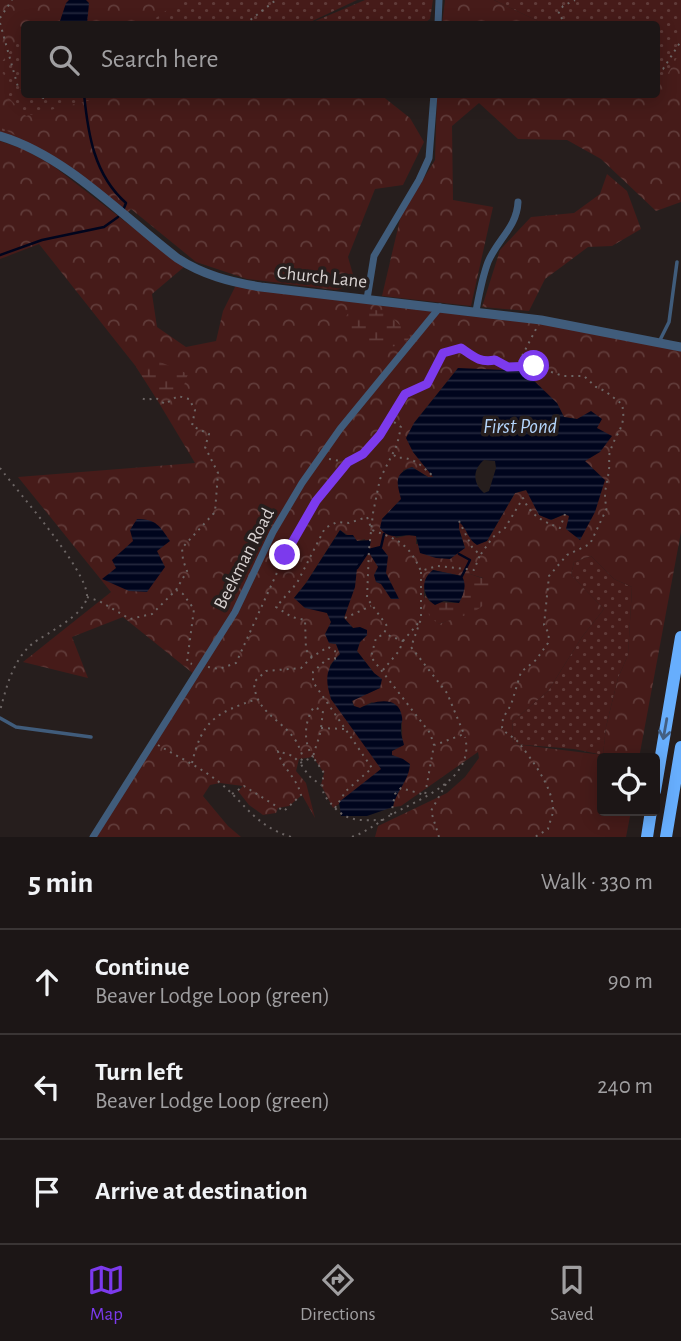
<!DOCTYPE html>
<html lang="en">
<head>
<meta charset="utf-8">
<style>
  body { margin:0; font-family:"Alegreya Sans",sans-serif; background:#251f1f; color:#f1f3f6 }
  .controls { position:absolute; right:21px; bottom:21px; display:grid; overflow:hidden; border-radius:7px; box-shadow:0 4px 18px #0003 }
  .controls button { width:63px; height:63px; display:grid; place-items:center; padding:0; border:0; border-bottom:2px solid #3a3535; background:#1c1616; color:#f1f3f6; font:35px sans-serif }
  .stop { position:absolute; width:21px; height:21px; margin:-16px; border:5px solid #7c3aed; border-radius:50%; background:#fff }
  .stop.end { background:#7c3aed; border-color:#fff; box-shadow:0 2px 7px #0008 }
  .list { margin:0; padding:0; list-style:none }
  h2 { display:flex; justify-content:space-between; align-items:center; height:91px; margin:0; padding:0 28px; font-size:30px }
  h2 small { font-size:23px; font-weight:400; color:#a09fa1 }
  .list li { display:grid; grid-template-columns:46px 1fr auto; gap:21px; align-items:center; box-sizing:border-box; height:105px; padding:0 28px; border-top:2px solid #3a3535 }
  .list b { display:block; font-size:26px; white-space:nowrap }
  .list p { margin:0; font-size:23px; white-space:nowrap; color:#a09fa1 }
  .list em { font-size:23px; font-style:normal; color:#a09fa1 }
  .icon { flex:none; width:38px; height:38px; fill:none; stroke:currentColor; stroke-width:2; stroke-linecap:round; stroke-linejoin:round }
  .map { position:relative; flex:none; width:681px; height:837px; overflow:hidden }
  .search { position:absolute; background:#1c1616; box-shadow:0 4px 18px #0003; left:21px; right:21px; top:21px; height:77px; display:flex; align-items:center; gap:18px; box-sizing:border-box; padding:0 24px; border-radius:7px; color:#a09fa1; font-size:26px }
  .sheet { height:406px; background:#1c1616 }
  nav { display:flex; justify-content:space-around; align-items:center; box-sizing:border-box; height:98px; border-top:2px solid #3a3535; background:#1c1616; font-size:19px; color:#a09fa1 }
  nav a { display:grid; justify-items:center; gap:4px }
  nav .on { color:#7c3aed }
  .map>svg:first-child { display:block }
  .grass { fill:url(#grass-dots) }
  .forest { fill:url(#forest-crowns); fill-rule:evenodd }
  .wetland { fill:url(#wetland-marsh) }
  .water { fill:url(#water-rules); fill-rule:evenodd }
  .lines { fill:none; stroke-linecap:round; stroke-linejoin:round }
  .stream { stroke:#00051d; stroke-width:2.5 }
  .path { stroke:#6d6665; stroke-width:2; stroke-dasharray:2 5; stroke-linecap:butt }
  .service { stroke:#405c7b; stroke-width:3.5 }
  .minor { stroke:#405c7b; stroke-width:7 }
  .tertiary { stroke:#405c7b; stroke-width:9 }
  .motorway { stroke:#67aefd; stroke-width:12 }
  .oneway { stroke:#435f82 }
  .route { stroke:#7c3aed; stroke-width:9 }
  .labels { text-anchor:middle; stroke-width:7; stroke-linejoin:round; paint-order:stroke }
  .street-label { font-size:19px; fill:#d7d1d0; stroke:#261e1d }
  .water-label { font-size:21px; font-style:italic; fill:#b4d5fb; stroke:#261e1d }
</style>
</head>
<body>
<div class="map">
<svg width="681" height="837" viewBox="0 0 681 837">
  <defs>
    <pattern id="grass-dots" width="8" height="8" patternUnits="userSpaceOnUse" patternTransform="scale(1.75)"><rect width="8" height="8" fill="#461b19"/><path d="M2 2h.1M6 6h.1" fill="none" stroke="#603b39" stroke-width="1.8" stroke-linecap="round"/></pattern>
    <pattern id="forest-crowns" width="20" height="18" patternUnits="userSpaceOnUse" patternTransform="scale(1.75)"><rect width="20" height="18" fill="#461b19"/><path d="M2 6a3 3 0 1 1 6 0M12 15a3 3 0 1 1 6 0" fill="none" stroke="#603b39"/></pattern>
    <pattern id="wetland-marsh" width="20" height="14" patternUnits="userSpaceOnUse" patternTransform="scale(1.75)"><rect width="20" height="14" fill="#461b19"/><path d="M1 5h8M5 5V1M11 12h8M15 12V8" fill="none" stroke="#603b39"/></pattern>
    <pattern id="water-rules" width="6" height="5" patternUnits="userSpaceOnUse" patternTransform="scale(1.75)"><rect width="6" height="5" fill="#00051d"/><path d="M0 2.5h6" fill="none" stroke="#24283d"/></pattern>
  </defs>
  <rect width="100%" height="100%" fill="#261e1d"/>
  <path class="grass" d="M0,0H357L306,24H24V94L229,95L127,213L81,175L0,132Z
    M365,0H433L430,19L423,24H308Z
    M494,0H681V73L662,81L657,78L656,24H544Z
    M591,556L614,579L632,587L628,655L618,678L606,727L603,755L574,749L514,744L512,722L548,691L582,637L604,609L571,575L574,562Z"/>
  <path class="forest" d="M0,0H69L66,4L59,24H24V37L20,38L1,63L9,98L26,116L111,95H381L410,118L424,142L403,185L375,189L348,257L356,285L336,290L247,279L196,262L131,209L127,213L33,145L0,127Z
    M86,0H181L153,20L140,24H87L89,4Z
    M445,0H494L544,24H442Z
    M681,51V202L656,211L601,159L567,140L518,139L479,103L452,126L453,200L493,207L471,306L382,296L401,215L435,160L437,95L656,94L657,78L664,80Z
    M0,141L23,149L52,165L184,267L152,294L157,327L186,347L216,341L223,311L237,283L440,307L681,347V532L639,758H602V811H631L626,837H375L378,826L447,793L465,777L479,758L478,752L401,806L387,808L393,807L395,794L401,788L403,759L392,756V751L403,745C401,732 404,719 398,708L399,713L394,716H378L381,729H394L398,736L387,749L390,769L333,808L321,785L324,773L313,757L299,759L296,771L306,783L315,818L302,795L289,806L278,808L276,813L263,815L249,805L238,791L243,786L220,783L210,785L203,796L228,826L241,837H93L195,675L123,617L72,637L88,678L23,662L111,592L18,477L195,463L141,373L39,244L0,259ZM458,368L557,403L564,417L577,419L600,451L585,461L569,516L565,514L551,520L527,490L515,493L487,541L473,542L465,526L459,521V529L465,548L416,544V536L409,535L396,538L382,519L402,499L403,470L412,467L428,477H434L413,452L414,423ZM340,530L357,541L365,539L369,550L357,568L344,618L353,628L367,635L360,642L357,651L374,673L380,688L352,700L354,706L360,708L372,702L394,715H378L375,720L376,728L381,731L394,730L393,743L386,748L388,768L331,699L330,665L340,654L336,644L329,643L331,622L327,613L294,598L306,583ZM591,556L614,579L632,587L628,655L618,678L606,727L603,755L514,744L512,722L548,691L582,637L604,609L571,575L574,562ZM433,570L462,576L468,570L470,574L483,578L459,616L439,624C424,604 417,592 433,570Z
    M607,174L627,191L641,229L612,246L588,247L564,265L545,279L529,311L482,307L500,250L531,217L574,213L600,194Z"/>
  <path class="wetland" d="M362,308L387,312L411,337C391,356 369,344 350,328L343,331L340,327L348,313Z
    M158,361L188,374L183,388L156,398L136,367Z
    M468,569L470,574L493,582C493,612 463,615 439,624C428,616 424,610 425,595L430,602L459,603C464,593 466,586 462,576Z"/>
  <path class="water" d="M69,0H86L89,3L87,24H59L66,3Z
    M458,368L524,371L557,403L564,417L577,419L591,411L602,419L597,428L612,436L600,452L585,461L605,480L595,512L580,540L566,529L569,516L565,514L551,520L539,515L526,490L515,493L487,541L477,545C468,540 467,528 459,522V529L465,548L450,559L436,558L420,553L416,536C402,533 390,542 380,528L382,519L401,499C397,483 393,474 412,467L428,477H433L413,452L406,438L414,423ZM484,460L495,461L496,468L489,491L484,493C472,483 473,469 484,460Z
    M137,519C156,519 160,526 170,541L157,551L165,567L147,592L129,591L102,579L116,568L112,560L133,541L130,530Z
    M340,530L346,535H353L357,541L371,540L369,550L381,547L388,556L386,573L399,599H391L381,584L376,582L374,575L378,567L368,551L357,568L355,587L344,618L353,628L360,627L367,630V635L360,642L357,651L374,673L382,679L380,688L352,701L354,706L360,708C373,701 399,694 402,717C403,725 401,719 401,728C400,733 403,740 404,745L392,751V755L403,759L410,764C409,781 396,791 393,807L367,816H341L339,802L381,769L331,699C325,680 325,668 340,654L336,644L329,643L325,634L331,622L327,613L305,608L294,598L306,583Z
    M433,570L462,576C467,586 464,593 459,603L444,601L435,605C422,597 420,579 433,570Z"/>
  <g class="lines">
    <path class="stream" d="M84,94C88,134 94,175 126,203L124,208
      M0,255L42,240L104,227L118,217
      M459,554L470,560L462,576
      M357,568L369,550L381,547L384,534"/>
    <path class="path" d="M0,18L12,0
      M0,23L18,87L24,90
      M245,24L276,0
      M567,24L558,14L563,6L575,0
      M656,68L663,69L681,41
      M36,94L43,98L56,94
      M519,362L536,329
      M394,455L397,458C413,456 423,467 434,477
      M329,459L347,462
      M0,468C18,492 87,570 87,596C86,615 45,634 32,644C13,660 6,688 0,711
      M481,554L493,537L505,528L523,498C531,516 542,521 560,528L565,514
      M421,572V619L411,647L447,693L464,734L435,745
      M176,590L183,594L194,609L187,662L192,664
      M87,597L99,601L130,619L152,614L176,590L187,571L183,560L182,548L215,512L218,473L205,447L209,434L192,426L195,410L189,399L178,396L165,404L156,398L146,400L139,397
      M345,618L371,606
      M403,641L420,621
      M312,657L301,668L266,671L254,682C255,713 281,718 296,741C299,746 301,752 303,757L300,763L309,776L321,785
      M208,667L219,669L236,663L285,555L316,501L348,462L363,454L380,435L405,394L427,384L443,353L461,348C474,356 480,363 495,360L507,367L534,366L563,376H584L596,387L605,391L622,404C627,428 616,431 610,452C608,457 610,463 609,469C608,482 602,494 607,508L590,544L567,555L549,576L544,625L549,634L548,643L536,660L521,672L511,705L503,718L502,728C507,735 514,737 519,743C532,760 552,786 553,808C554,813 549,823 548,829L535,837
      M383,670L399,651L403,641L385,634
      M344,729L321,728C320,738 315,747 313,757L324,773C320,792 323,795 335,808C349,823 364,820 384,820
      M158,745C178,757 200,767 219,782C246,804 254,825 291,837
      M192,763C202,720 216,713 257,699
      M232,794L244,786L284,811L301,795C297,777 280,766 278,751L293,756L300,763L313,757C303,743 304,721 314,707L323,711L321,728
      M335,808L346,791L372,768L313,682V672L327,659H335V651L328,647L312,657L306,650L305,620L292,617L276,607L297,583L325,528L337,522L349,523L367,517L372,530C399,540 408,543 421,571L437,566L474,570L480,555L472,547L459,521
      M391,815L395,794L401,788L425,795L434,745L430,733L371,657L376,638L384,634L387,626L367,598L369,550L373,513L380,479L397,445L401,427L391,420
      M352,837C366,832 376,824 389,816C418,799 476,780 465,737
      M439,837L431,811L446,784"/>
    <path class="service" d="M660,340L669,322L677,262
      M0,718L16,727L91,737"/>
    <path class="minor" d="M438,24L439,0
      M367,299L374,256L419,180L429,158L434,94
      M476,311C479,295 482,278 488,262C497,240 517,227 518,202
      M93,837L235,612L273,532L302,483L340,429L440,307"/>
    <path class="tertiary" d="M0,136C67,156 122,216 177,258C203,275 230,282 261,287L541,320L681,347"/>
    <path class="motorway" d="M655,791L681,637
      M647,837L651,811
      M666,837L681,747"/>
  </g>
  <defs><path id="oneway-shaft" d="M-6 0H5M1.5-3L5.5 0L1.5 3" fill="none" stroke-width="1.6" stroke-linecap="round" stroke-linejoin="round" transform="scale(1.75)"/></defs>
  <use class="oneway" href="#oneway-shaft" transform="translate(665 729) rotate(100)"/>
  <g class="lines">
    <path class="route" d="M285,555L316,501L348,462L363,454L380,435L405,394L427,384L443,353L461,348C474,357 480,363 495,360L508,367L534,366"/>
  </g>
  <g class="labels">
    <g class="street-label">
      <text transform="translate(322 276) rotate(6)" y="7">Church Lane</text>
      <text transform="translate(243 558) rotate(-63)" y="7">Beekman Road</text>
    </g>
    <g class="water-label">
      <text x="520" y="433">First Pond</text>
    </g>
  </g>
</svg>
<div class="controls">
<button><svg class="icon" aria-label="locate" viewBox="0 0 24 24"><circle cx="12" cy="12" r="6"/><path d="M12 2v4M12 18v4M2 12h4M18 12h4"/></svg></button>
</div>
<div class="stop" style="left:534px;top:366px"></div>
<div class="stop end" style="left:285px;top:555px"></div>
<div class="search"><svg class="icon" aria-label="search" viewBox="0 0 24 24"><circle cx="10" cy="10" r="6"/><path d="M15 15l6 6"/></svg>Search here</div>
</div>
<section class="sheet">
<h2>5 min<small>Walk · 330 m</small></h2>
<ul class="list">
<li><svg class="icon" aria-label="ahead" viewBox="0 0 24 24"><path d="M12 20V5M6 11l6-6 6 6"/></svg><div><b>Continue</b><p>Beaver Lodge Loop (green)</p></div><em>90 m</em></li>
<li><svg class="icon" aria-label="left" viewBox="0 0 24 24"><path d="M17 20v-9H6M10 6l-5 5 5 5"/></svg><div><b>Turn left</b><p>Beaver Lodge Loop (green)</p></div><em>240 m</em></li>
<li><svg class="icon" aria-label="arrive" viewBox="0 0 24 24"><path d="M6 21V4h12l-3 4 3 4H6"/></svg><div><b>Arrive at destination</b></div></li>
</ul>
</section>
<nav>
<a class="on"><svg class="icon" aria-label="map" viewBox="0 0 24 24"><path d="M3 6l6-2 6 2 6-2v14l-6 2-6-2-6 2zM9 4v14M15 6v14"/></svg>Map</a>
<a><svg class="icon" aria-label="directions" viewBox="0 0 24 24"><path d="M12 3l9 9-9 9-9-9zM9 14v-3h6M13 9l2 2-2 2"/></svg>Directions</a>
<a><svg class="icon" aria-label="saved" viewBox="0 0 24 24"><path d="M7 4h10v16l-5-4-5 4z"/></svg>Saved</a>
</nav>
</body>
</html>
